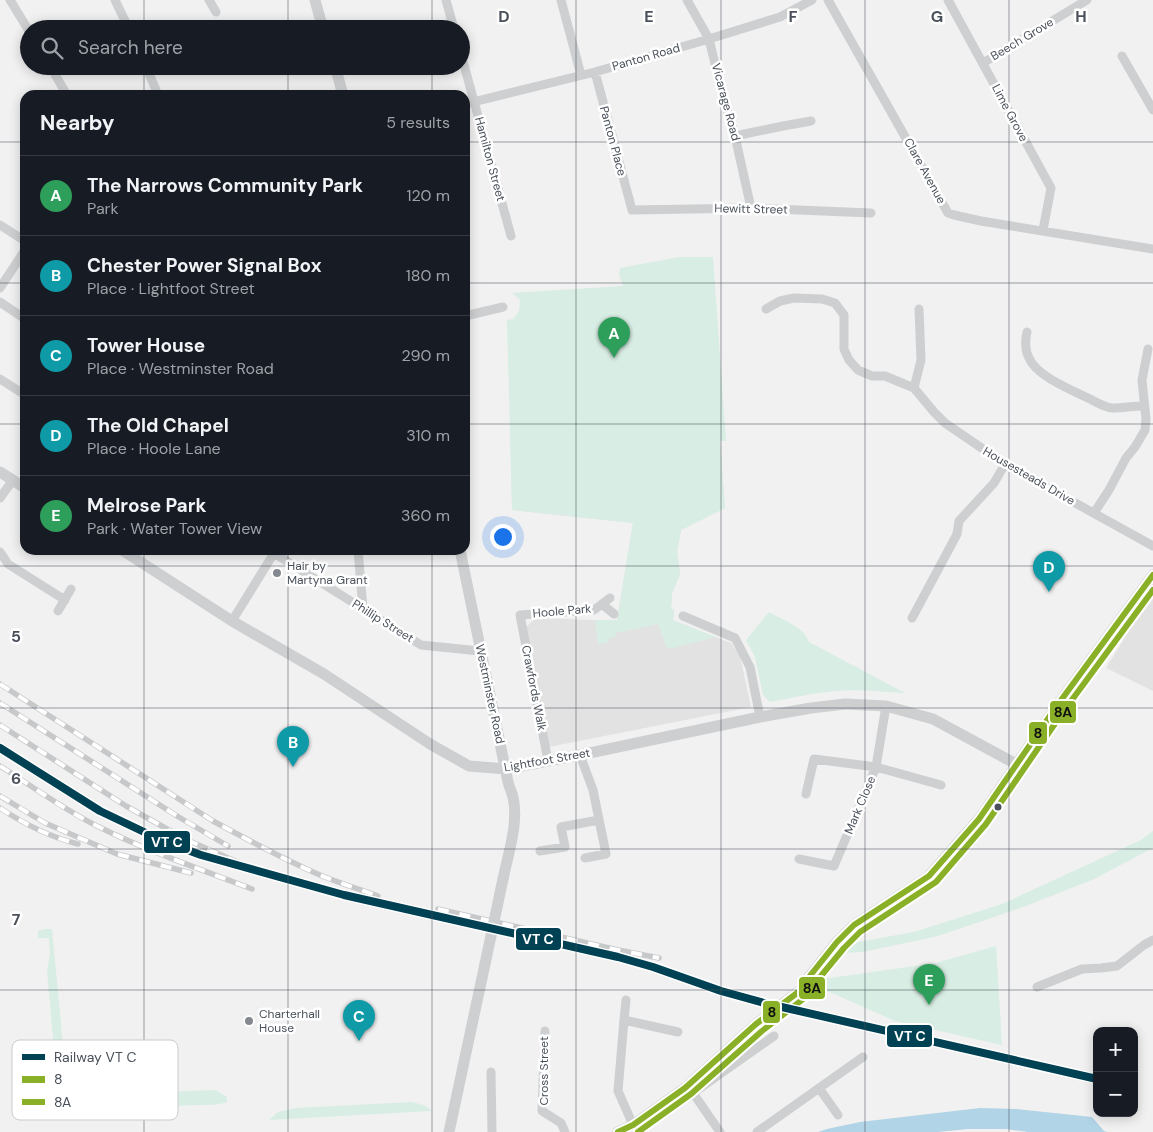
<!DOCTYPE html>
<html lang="en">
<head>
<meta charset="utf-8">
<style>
  body { margin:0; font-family:"DM Sans",sans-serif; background:#242831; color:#f1f3f6 }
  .controls { position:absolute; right:15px; bottom:15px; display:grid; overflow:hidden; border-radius:10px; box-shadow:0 2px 12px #0003 }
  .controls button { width:45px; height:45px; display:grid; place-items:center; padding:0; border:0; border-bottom:1px solid #363941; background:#171b24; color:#f1f3f6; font:25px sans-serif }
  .you { position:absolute; left:502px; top:536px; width:18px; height:18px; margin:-12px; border:4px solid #fff; border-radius:50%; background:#1a73e8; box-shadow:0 0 0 8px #1a73e833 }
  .badge { display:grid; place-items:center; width:32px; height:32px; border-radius:50%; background:#848990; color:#fff; font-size:16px; font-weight:700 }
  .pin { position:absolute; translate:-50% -41px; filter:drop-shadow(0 1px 2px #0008) }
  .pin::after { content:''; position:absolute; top:26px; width:18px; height:15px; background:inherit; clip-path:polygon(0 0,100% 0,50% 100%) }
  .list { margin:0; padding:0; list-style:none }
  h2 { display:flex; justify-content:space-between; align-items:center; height:65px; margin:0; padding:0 20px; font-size:21px }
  h2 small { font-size:16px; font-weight:400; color:#9ea1a6 }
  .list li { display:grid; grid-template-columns:32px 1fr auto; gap:15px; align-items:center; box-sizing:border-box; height:80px; padding:0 20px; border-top:1px solid #363941 }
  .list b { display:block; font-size:19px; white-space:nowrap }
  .list p { margin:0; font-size:16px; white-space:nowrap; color:#9ea1a6 }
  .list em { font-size:16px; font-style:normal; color:#9ea1a6 }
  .icon { flex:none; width:28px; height:28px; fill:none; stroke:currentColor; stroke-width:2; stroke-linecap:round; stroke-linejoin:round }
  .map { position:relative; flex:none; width:1153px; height:1132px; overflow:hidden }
  .search { position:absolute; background:#171b24; box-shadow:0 2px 12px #0003; left:20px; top:20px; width:450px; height:55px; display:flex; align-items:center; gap:12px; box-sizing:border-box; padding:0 18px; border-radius:28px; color:#9ea1a6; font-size:19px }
  .panel { position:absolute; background:#171b24; box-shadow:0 2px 12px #0003; left:20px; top:90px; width:450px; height:465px; border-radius:15px }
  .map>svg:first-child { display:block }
  .education { fill:#e3e2e2 }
  .green { fill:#d8ede3 }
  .water { fill:#b1d4e6 }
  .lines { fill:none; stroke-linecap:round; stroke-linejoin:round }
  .minor { stroke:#cdcfd1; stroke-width:9 }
  .tertiary { stroke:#cdcfd1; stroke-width:11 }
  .rail-casing { stroke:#c7c8ca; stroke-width:5.5 }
  .rail { stroke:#fff; stroke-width:4; stroke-dasharray:11; stroke-linecap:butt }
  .tertiary-bridge { stroke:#cdcfd1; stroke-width:11 }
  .bus-1-casing { stroke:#fff; stroke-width:10 }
  .bus-2-casing { stroke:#fff; stroke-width:10 }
  .bus-1 { stroke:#8ab028; stroke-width:6 }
  .bus-2 { stroke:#8ab028; stroke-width:6 }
  .rail-1-casing { stroke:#fff; stroke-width:11 }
  .rail-1 { stroke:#004153; stroke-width:8 }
  .grid { fill:none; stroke:#4a515b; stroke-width:1; stroke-opacity:0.55 }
  .poi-dot { fill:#848990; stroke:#fff; stroke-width:2 }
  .bus-dot { fill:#4a515b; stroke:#fff; stroke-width:2 }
  .labels { text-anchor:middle; stroke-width:5; stroke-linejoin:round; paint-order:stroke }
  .street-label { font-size:12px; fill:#4a515b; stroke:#fff }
  .poi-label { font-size:12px; fill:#4a515b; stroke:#fff; text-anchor:start }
  .key { fill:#fff; stroke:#c9cbce; stroke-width:1 }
  .key-label { font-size:14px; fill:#4a515b }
  .grid-label { font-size:16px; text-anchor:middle; font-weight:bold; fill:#4a515b; stroke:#fff; stroke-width:5; stroke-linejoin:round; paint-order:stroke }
  .line-badge { stroke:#fff; stroke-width:2 }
  .badge-label { font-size:14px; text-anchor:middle; font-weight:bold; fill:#fff }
  .pale-badge-label { font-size:14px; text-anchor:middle; font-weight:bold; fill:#111 }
</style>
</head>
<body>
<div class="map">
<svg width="1153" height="1132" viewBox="0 0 1153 1132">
  <rect width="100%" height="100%" fill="#f1f1f1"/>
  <path class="education" d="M510,408L720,441L725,508L681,530L677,552L680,574L672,593L671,609L674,610L673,621L731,643L740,656L751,707L549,747L524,629L536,618L595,620H617L633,523L512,510Z
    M1153,592V691L1106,668Z"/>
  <path class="green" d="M679,257H713L726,441H720L725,508L681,530L677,552L680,574L672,593L671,609L674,610L673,620L716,637L669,649L666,646L658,624L616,633L615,637L609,638V642L598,644L595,620H617L633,523L512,510L507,320L513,319L519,311L520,300L512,293L623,286L619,275L620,268Z
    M769,612C783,620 804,627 809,642L905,693C882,692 858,689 835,691C813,693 791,698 770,702L763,695L755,657L746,640Z
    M1153,831V848L1092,880L1023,907L938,936L863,952L841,953L853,943L914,932L1002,904L1141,840Z
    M45,929H52L68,1096L216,1090L227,1097V1102C207,1109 181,1100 163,1112C160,1114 158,1119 156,1122L154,1098L60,1100L59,1094L64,1093L63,1080L57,1081L47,971L50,954L49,938H38V931Z
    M996,946L1002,1045L895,1021L823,989V979L936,963Z
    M412,1102C420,1104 426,1105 432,1111L269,1120L278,1112L295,1108Z"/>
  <path class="water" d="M980,1108L1016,1109L1092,1117L1104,1131L1108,1132H1028L1006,1129H968L938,1132H818L827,1129L860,1122Z"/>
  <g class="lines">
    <path class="minor" d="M10,0L29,31
      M115,0L129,29
      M209,0L216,12
      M446,0L454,29
      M561,0L581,75
      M687,0L709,39L721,89L735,136L751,208
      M828,0L948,213L954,215L981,221L1153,249
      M948,0L1051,188L1043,230
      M461,54L511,236
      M1122,56L1153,110
      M983,63L1087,0
      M50,66L67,95
      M146,66L158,95
      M595,72L632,210L751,208L871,213
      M465,104L595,72L709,39L780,17L812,0
      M735,136L783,126L811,121
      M0,225L25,241
      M0,288L25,250
      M0,302L25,319
      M766,309L780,301L794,298L822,299L835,303L844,315V349L849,360L858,370L872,376H885L914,388L934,412L945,423L1005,464L1153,546
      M465,316L503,307
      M1027,332C1025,340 1025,351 1029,358C1037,377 1074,391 1092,400C1098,403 1106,408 1113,408C1123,408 1133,406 1144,406
      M0,379L25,395
      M914,388L921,360L919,309
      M0,498L13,480
      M1094,513L1109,490L1126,458L1135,447L1145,430L1146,419L1142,380L1148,349
      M269,550L421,645L480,651
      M358,550L363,609
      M0,552L8,564L65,600
      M602,604L614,614
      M58,611L71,589
      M683,616L735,638L750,667L760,717
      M912,618L957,534L959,521L994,483L1005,464
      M232,621L274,553L273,550
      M580,755L593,790L606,854L585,858
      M548,761L520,615L594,610L610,598
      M806,794L814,759L876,767L941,785
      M540,851L565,847L561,827L599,820
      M799,859L834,866L876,767L886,706
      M1037,987L1082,969L1101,968L1117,966L1144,945L1153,940
      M624,1020L626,1000
      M545,1031L542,1111L561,1123L565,1132
      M491,1072L492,1132
      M685,1088L693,1093L774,1036
      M819,1088L838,1115
      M693,1093L720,1132
      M633,1125L618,1091L624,1020L678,1032
      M757,1132L863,1057"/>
    <path class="tertiary" d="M315,0L323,29
      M335,66L343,95
      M0,472L25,488
      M122,550L232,621L324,674L430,744L469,766L506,769L580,755L760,717L811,708L845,704L886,706L933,719L1016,764
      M460,550L508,782C509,787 512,792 513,797C519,823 508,854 503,879
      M449,1132L485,964
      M618,1132L633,1125L685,1088L756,1024L801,990L809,977L837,942L854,925L929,876L979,819L1056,707L1153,575"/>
    <g class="rail-casing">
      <path id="rail" d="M0,684L213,821C248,840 283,859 320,875C339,883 359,889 378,896
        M0,703L177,816L228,846
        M0,725L126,806L185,839L260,872
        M0,766C32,786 63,809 97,826C147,851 200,869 252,889
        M0,796L45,823L117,854L191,873
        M0,808C24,824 50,837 78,844
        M438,909L618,950L659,958"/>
    </g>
    <use href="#rail" class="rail"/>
    <path class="tertiary-bridge" d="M485,964L503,879"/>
    <g class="bus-1-casing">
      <path id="bus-1" d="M618,1132L633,1125L685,1088L756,1024L801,990L809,977L837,942L854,925L929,876L979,819L1056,707L1153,575"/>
    </g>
    <g class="bus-2-casing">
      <path id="bus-2" d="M638,1132L691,1094L762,1031L807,996L816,982L844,948L860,932L936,882L986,824L1063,712L1153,590"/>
    </g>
    <use href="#bus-1" class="bus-1"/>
    <use href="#bus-2" class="bus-2"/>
    <g class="rail-1-casing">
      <path id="rail-1" d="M0,748L100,811L163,841L201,855L344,895L618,957L653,967L721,991L764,1003L1097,1079"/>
    </g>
    <use href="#rail-1" class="rail-1"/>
  </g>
  <path class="grid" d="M144,0V29M288,0V29M432,0V29M576,0V1132M721,0V1132M865,0V1132M1009,0V1132M144,66V95M288,66V95M432,66V95M0,142H25M465,142H1153M0,283H25M465,283H1153M0,424H25M465,424H1153M144,550V1132M288,550V1132M432,550V1132M0,566H1153M0,708H1153M0,849H1153M0,990H1153"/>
  <g class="poi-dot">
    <circle cx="277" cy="573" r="5"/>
    <circle cx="249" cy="1021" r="5"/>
  </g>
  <circle class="bus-dot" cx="998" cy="807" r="4.5"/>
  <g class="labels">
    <g class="street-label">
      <text transform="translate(1022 39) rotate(-31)" y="4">Beech Grove</text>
      <text transform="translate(646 57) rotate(-16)" y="4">Panton Road</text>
      <text transform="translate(726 102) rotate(75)" y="4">Vicarage Road</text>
      <text transform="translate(1010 113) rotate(62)" y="4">Lime Grove</text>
      <text transform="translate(613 141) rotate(75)" y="4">Panton Place</text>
      <text transform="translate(490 159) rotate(75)" y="4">Hamilton Street</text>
      <text transform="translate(925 171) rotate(61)" y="4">Clare Avenue</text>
      <text transform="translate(751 209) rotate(1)" y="4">Hewitt Street</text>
      <text transform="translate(1029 476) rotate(30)" y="4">Housesteads Drive</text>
      <text transform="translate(562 611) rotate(-5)" y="4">Hoole Park</text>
      <text transform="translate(383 621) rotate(32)" y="4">Phillip Street</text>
      <text transform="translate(534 688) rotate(79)" y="4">Crawfords Walk</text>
      <text transform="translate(490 694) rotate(78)" y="4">Westminster Road</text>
      <text transform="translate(547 760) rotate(-10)" y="4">Lightfoot Street</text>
      <text transform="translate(860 805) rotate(-67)" y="4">Mark Close</text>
      <text transform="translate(544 1071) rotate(-90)" y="4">Cross Street</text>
    </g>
    <g class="poi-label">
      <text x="287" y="570">Hair by<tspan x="287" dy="14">Martyna Grant</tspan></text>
      <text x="259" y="1018">Charterhall<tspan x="259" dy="14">House</tspan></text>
    </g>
  </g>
  <rect x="12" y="1040" width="166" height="80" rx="8" class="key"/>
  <rect x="22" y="1054" width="23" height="6" fill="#004153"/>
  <rect x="22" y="1076" width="23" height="7" fill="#8ab028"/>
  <rect x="22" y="1099" width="23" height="6" fill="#8ab028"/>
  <g class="key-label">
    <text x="54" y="1062">Railway VT C</text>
    <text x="54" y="1084">8</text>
    <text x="54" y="1107">8A</text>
  </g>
  <g class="grid-label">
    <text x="504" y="22">D</text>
    <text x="649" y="22">E</text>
    <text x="793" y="22">F</text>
    <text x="937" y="22">G</text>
    <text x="1081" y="22">H</text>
    <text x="16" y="642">5</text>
    <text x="16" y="784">6</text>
    <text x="16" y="925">7</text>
  </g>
  <g class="line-badge">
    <rect x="1049" y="700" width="28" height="24" rx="5" fill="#8ab028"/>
    <rect x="1028" y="721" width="20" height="24" rx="5" fill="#8ab028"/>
    <rect x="143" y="830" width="48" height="24" rx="5" fill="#004153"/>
    <rect x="515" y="927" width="47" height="24" rx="5" fill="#004153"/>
    <rect x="798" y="976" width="28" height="24" rx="5" fill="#8ab028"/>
    <rect x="762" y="1000" width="19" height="24" rx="5" fill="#8ab028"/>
    <rect x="886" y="1024" width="47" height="24" rx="5" fill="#004153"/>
  </g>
  <g class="badge-label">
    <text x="167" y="847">VT C</text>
    <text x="538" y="944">VT C</text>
    <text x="910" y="1041">VT C</text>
  </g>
  <g class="pale-badge-label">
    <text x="1063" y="717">8A</text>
    <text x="1038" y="738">8</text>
    <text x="812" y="993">8A</text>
    <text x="772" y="1017">8</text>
  </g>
</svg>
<div class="controls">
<button>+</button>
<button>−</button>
</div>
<div class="you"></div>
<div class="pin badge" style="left:614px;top:358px;background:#2e9e5b">A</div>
<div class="pin badge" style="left:293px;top:767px;background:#0f9aa8">B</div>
<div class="pin badge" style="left:359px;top:1041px;background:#0f9aa8">C</div>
<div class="pin badge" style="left:1049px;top:592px;background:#0f9aa8">D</div>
<div class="pin badge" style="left:929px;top:1005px;background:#2e9e5b">E</div>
<div class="search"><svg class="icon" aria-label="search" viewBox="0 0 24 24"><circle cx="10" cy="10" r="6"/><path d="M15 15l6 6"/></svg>Search here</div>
<section class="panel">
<h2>Nearby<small>5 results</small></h2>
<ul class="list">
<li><span class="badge" style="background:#2e9e5b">A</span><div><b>The Narrows Community Park</b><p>Park</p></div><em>120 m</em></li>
<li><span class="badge" style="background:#0f9aa8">B</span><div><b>Chester Power Signal Box</b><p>Place · Lightfoot Street</p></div><em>180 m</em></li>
<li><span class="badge" style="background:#0f9aa8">C</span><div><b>Tower House</b><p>Place · Westminster Road</p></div><em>290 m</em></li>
<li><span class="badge" style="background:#0f9aa8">D</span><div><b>The Old Chapel</b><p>Place · Hoole Lane</p></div><em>310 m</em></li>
<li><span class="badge" style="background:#2e9e5b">E</span><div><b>Melrose Park</b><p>Park · Water Tower View</p></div><em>360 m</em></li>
</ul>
</section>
</div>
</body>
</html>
